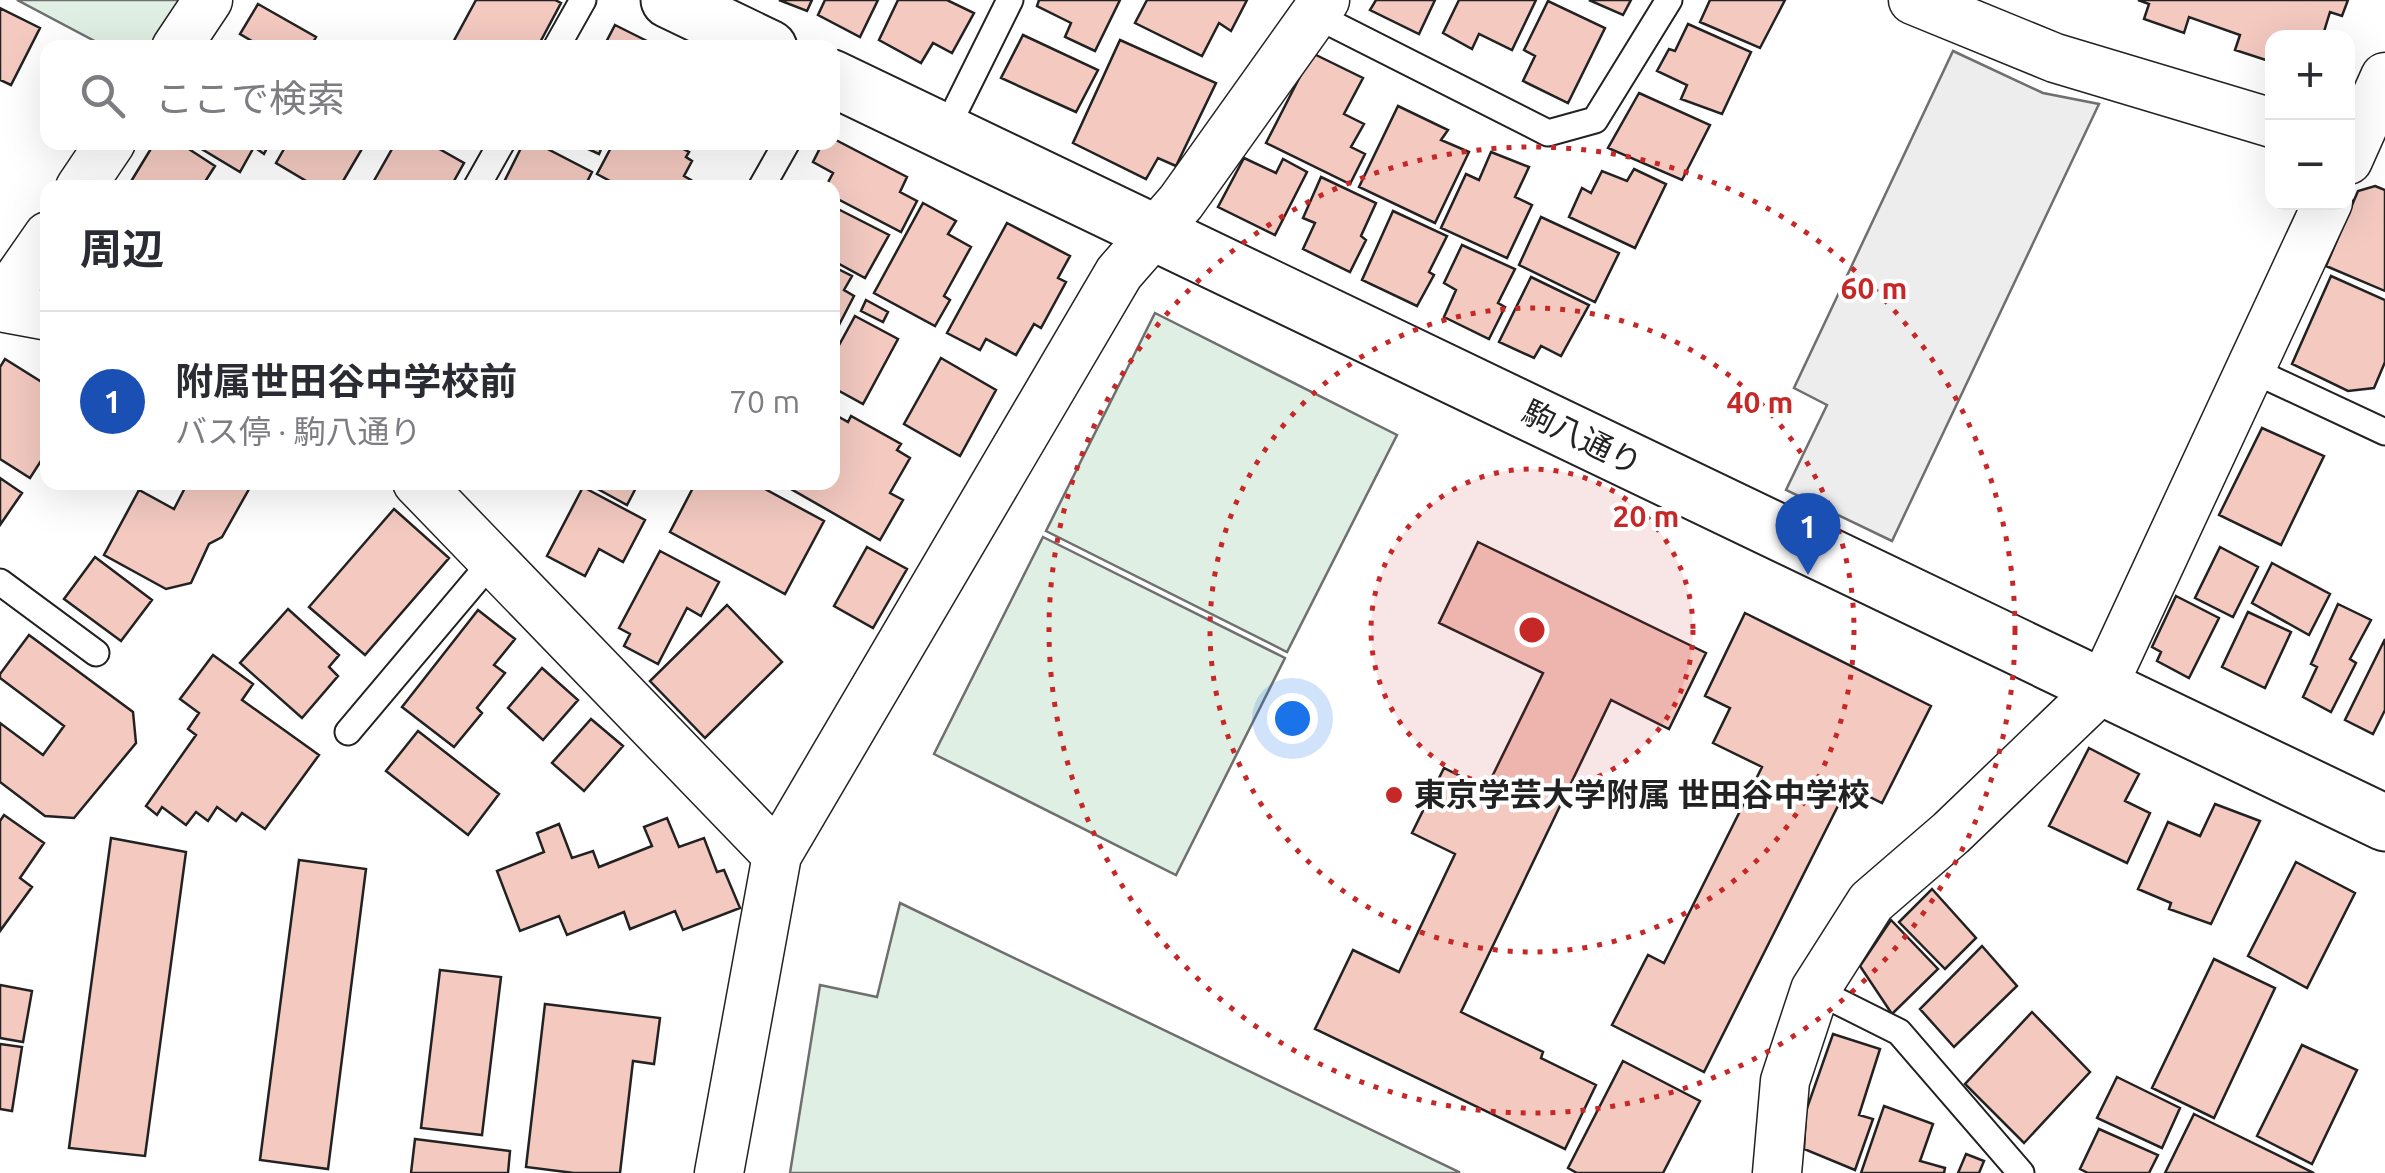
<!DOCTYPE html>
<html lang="ja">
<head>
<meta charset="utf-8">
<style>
  body { margin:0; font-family:Ubuntu,"Noto Sans JP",sans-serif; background:#f7f7f7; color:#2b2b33 }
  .controls { position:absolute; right:30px; top:30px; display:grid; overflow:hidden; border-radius:20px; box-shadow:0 10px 40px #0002 }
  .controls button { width:90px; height:90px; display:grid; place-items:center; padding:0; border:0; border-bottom:2px solid #e1e1e2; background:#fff; color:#2b2b33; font:50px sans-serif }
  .you { position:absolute; left:1292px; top:718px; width:35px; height:35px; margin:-25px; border:8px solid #fff; border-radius:50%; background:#1a73e8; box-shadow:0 0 0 15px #1a73e833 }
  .badge { display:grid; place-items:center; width:65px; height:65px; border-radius:50%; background:#c62828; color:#fff; font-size:32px; font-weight:700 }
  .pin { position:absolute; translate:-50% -82px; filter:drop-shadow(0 2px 5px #0008) }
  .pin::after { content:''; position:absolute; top:52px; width:35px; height:30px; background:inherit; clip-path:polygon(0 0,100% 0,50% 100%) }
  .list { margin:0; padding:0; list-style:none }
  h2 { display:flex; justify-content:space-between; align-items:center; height:130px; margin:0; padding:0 40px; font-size:42px }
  h2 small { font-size:32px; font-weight:400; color:#7c7c81 }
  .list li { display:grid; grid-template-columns:65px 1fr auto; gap:30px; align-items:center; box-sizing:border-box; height:180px; padding:0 40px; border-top:2px solid #e1e1e2 }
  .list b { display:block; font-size:38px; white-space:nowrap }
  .list p { margin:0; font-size:32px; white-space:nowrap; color:#7c7c81 }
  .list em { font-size:32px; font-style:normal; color:#7c7c81 }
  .icon { flex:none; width:55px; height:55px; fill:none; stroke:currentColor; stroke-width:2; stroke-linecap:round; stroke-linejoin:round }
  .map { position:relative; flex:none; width:2385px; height:1173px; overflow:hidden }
  .search { position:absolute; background:#fff; box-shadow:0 10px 40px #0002; left:40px; top:40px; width:800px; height:110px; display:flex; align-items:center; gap:25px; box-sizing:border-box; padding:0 35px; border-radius:20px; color:#7c7c81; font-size:38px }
  .panel { position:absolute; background:#fff; box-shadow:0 10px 40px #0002; left:40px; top:180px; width:800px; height:310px; border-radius:20px }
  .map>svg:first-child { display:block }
  .green { fill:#e0efe3; stroke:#6f6f6f; stroke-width:2.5 }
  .parking { fill:#ededed; stroke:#6f6f6f; stroke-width:2.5 }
  .building { fill:#f3c9c0; stroke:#222; stroke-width:2.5 }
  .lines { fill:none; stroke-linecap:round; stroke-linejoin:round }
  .lane-casing { stroke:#222; stroke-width:29 }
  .street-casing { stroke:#222; stroke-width:51 }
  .secondary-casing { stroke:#222; stroke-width:59 }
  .lane { stroke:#fff; stroke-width:25 }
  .street { stroke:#fff; stroke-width:48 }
  .secondary { stroke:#fff; stroke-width:55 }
  .ring { fill:none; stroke:#c62828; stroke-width:5; stroke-dasharray:5 10 }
  .poi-dot { fill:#c62828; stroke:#fff; stroke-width:4 }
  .labels { text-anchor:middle; stroke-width:8; stroke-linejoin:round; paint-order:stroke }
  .street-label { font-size:32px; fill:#222; stroke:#fff }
  .poi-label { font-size:32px; font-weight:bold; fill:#222; stroke:#fff; text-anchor:start }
  .centre { fill:#c62828; stroke:#fff; stroke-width:5 }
  .ring-label { font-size:30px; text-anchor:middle; font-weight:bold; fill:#c62828; stroke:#fff; stroke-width:8; stroke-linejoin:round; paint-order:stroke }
</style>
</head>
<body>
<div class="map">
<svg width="2385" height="1173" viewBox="0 0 2385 1173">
  <rect width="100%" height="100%" fill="#fff"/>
  <path class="green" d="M17,0H208L175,48L106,47Z
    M1155,313L1397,435L1287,652L1046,531Z
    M1043,537L1285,658L1176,875L934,754Z
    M900,903L1459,1172V1173H790L820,985L877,997Z"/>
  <path class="parking" d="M1953,51L2043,93L2099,104L1892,541L1786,490L1827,405L1794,388Z"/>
  <path class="building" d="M476,0H555L561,3L537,48H450Z
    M779,0H812L807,11Z
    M825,0H878L860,37L818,15Z
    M898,0H947L974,13L952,53L933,43L921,63L879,40Z
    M1039,0H1120L1095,51L1065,37L1071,23L1037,6Z
    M1147,0H1247L1231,31L1219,23L1202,56L1135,23Z
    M1376,0H1435L1419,34L1370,10Z
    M1459,0H1536L1512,50L1479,34L1472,49L1443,33Z
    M1589,0H1631L1623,15Z
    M1710,0H1785L1760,48L1700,22Z
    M2138,0H2348L2342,16L2330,12L2322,38H2272V62L2235,50L2240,35L2189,17L2184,33L2144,19L2149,4Z
    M1548,1L1605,28L1568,103L1523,81L1535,56L1524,50Z
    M258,4L316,37L310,48H264L240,34Z
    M0,8L40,28L11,85L0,80Z
    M1688,24L1751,52L1722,114L1681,99L1687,85L1657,71L1669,49L1675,51Z
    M615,25L661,48H603Z
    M1023,35L1098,70L1076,112L1001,78Z
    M1120,40L1216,83L1176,166L1158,158L1146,179L1073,143Z
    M1312,53L1363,78L1344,114L1364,124L1351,147L1365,154L1350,184L1266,143Z
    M1639,93L1710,125L1682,180L1608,148Z
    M1398,106L1448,130L1441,140L1469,152L1435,223L1359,187Z
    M832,138L907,177L900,192L917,201L901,232L832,196V188H825L833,173L813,162L823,142H832Z
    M155,142H178L215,166L201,188H127Z
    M190,142H270L264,154L254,147L240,172Z
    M288,142H366L339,188H318L276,163Z
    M396,142H427L464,163L450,188H374L371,186Z
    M524,142H534L592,172L584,188H501Z
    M573,142H604L599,154Z
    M614,142H670L689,152L686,157L692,161L684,176L691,180L687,188H623L597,174Z
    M1491,152L1529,167L1515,197L1532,205L1507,258L1441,228L1466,174L1479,180Z
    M1244,158L1276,173L1283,159L1307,172L1275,235L1218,207Z
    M1634,169L1666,184L1635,248L1569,217L1582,188L1591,193L1602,171L1627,181Z
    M1321,177L1376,203L1361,236L1366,240L1350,272L1303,249L1315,223L1303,218Z
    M2375,186L2385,190V291L2326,266L2358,191Z
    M923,203L956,221L948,234L971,247L944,296L950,300L935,326L874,293Z
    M832,206L889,235L865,278L832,260Z
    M1393,211L1447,236L1429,272L1434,275L1417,306L1362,280Z
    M1541,217L1619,253L1595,302L1519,265Z
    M1007,223L1070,256L1058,278L1066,282L1041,328L1034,324L1016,355L986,339L980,350L947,333Z
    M1462,245L1515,269L1498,303L1505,307L1489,339L1444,317L1456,290L1444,283Z
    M832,266L852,276L844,290L854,296L839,325L832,322Z
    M2331,276L2385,300V362L2374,388L2348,391L2292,364Z
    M1531,277L1589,305L1561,356L1541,346L1534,358L1499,342Z
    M866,300L888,312L883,322L861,311Z
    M855,316L898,339L863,404L832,387V358Z
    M941,358L996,390L960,456L904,424Z
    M5,359L48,386V450L30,478L0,459V367Z
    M832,413L848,422L851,416L901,444L897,450L910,458L890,493L903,500L880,540L784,485L786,482H832Z
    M2262,428L2324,456L2281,545L2219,515Z
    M0,478L22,493L0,525Z
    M188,482H253L222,537L209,544L191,583L166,589L104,555L139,490L174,509Z
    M585,482H639L627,505Z
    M696,482H752L824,521L785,594L670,532Z
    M583,487L645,520L623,562L599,549L585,576L547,556Z
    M394,509L449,558L365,655L309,607Z
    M1478,542L1706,653L1669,729L1611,700L1461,1012L1543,1052L1541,1058L1596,1085L1565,1149L1315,1029L1353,950L1399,972L1455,854L1412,833L1444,768L1486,789L1543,673L1439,623Z
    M867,547L907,569L873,628L834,606Z
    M2220,547L2258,567L2233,617L2195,598Z
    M660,551L719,582L701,616L687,608L658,664L624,646L630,634L619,628Z
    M95,557L152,600L121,641L64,599Z
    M2272,563L2330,594L2309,635L2252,603Z
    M2176,596L2219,618L2189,678L2157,661L2161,652L2152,647Z
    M2338,604L2371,620L2350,659L2356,663L2331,712L2303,697L2317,667L2311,664Z
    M727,605L782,662L705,738L650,681Z
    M288,609L339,655L329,667L338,676L302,718L240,663Z
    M478,610L515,639L494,665L505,673L477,708L482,713L454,747L402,707Z
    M2248,612L2291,632L2265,688L2222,667Z
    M1745,613L1931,706L1882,803L1848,786L1704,1072L1612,1025L1648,955L1664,963L1762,767L1713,743L1730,708L1705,696Z
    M29,635L133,712L136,743L74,818L45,816L0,782V723L43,755L64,726L0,678V674Z
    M2385,639V710L2373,734L2345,720Z
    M213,655L253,684L242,700L319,755L265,829L242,813L236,821L217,807L208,821L196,812L186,825L162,807L157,815L146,806L196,735L188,729L199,713L180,699Z
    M542,668L578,700L543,740L508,708Z
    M591,719L623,746L584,791L552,763Z
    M418,731L499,794L468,835L386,771Z
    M2089,748L2139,774L2125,801L2150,813L2127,863L2049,826Z
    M2215,804L2260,821L2211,924L2169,909L2171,903L2138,889L2168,822L2200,836Z
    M4,815L44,843L20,878L32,887L0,931V821Z
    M667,818L679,847L704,838L717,872L724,870L740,908L683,930L675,911L630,929L624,912L567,935L559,916L520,931L497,871L544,852L537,833L559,824L572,858L593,851L599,867L652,846L644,827Z
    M111,838L186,852L145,1156L69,1148Z
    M299,860L366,869L328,1169L260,1160Z
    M2296,862L2355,893L2307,988L2248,956Z
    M1932,889L1976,938L1945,969L1899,922Z
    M1891,920L1938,969L1892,1014L1860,966Z
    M1982,946L2017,986L1954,1047L1920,1009Z
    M2214,959L2275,988L2214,1118L2152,1088Z
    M440,970L501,977L482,1135L421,1128Z
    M0,985L32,991L23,1042L0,1038Z
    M545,1004L660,1018L654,1064L633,1061L620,1173H574L526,1167Z
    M2032,1012L2090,1072L2024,1143L1965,1084Z
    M1833,1034L1880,1049L1859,1115L1873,1119L1855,1170L1804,1149L1806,1111Z
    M0,1044L22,1047L12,1111L0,1109Z
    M2302,1045L2357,1070L2312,1164L2257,1136Z
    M1623,1061L1700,1101L1663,1173H1577L1568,1168Z
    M2117,1077L2180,1108L2162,1148L2097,1118Z
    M1884,1106L1933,1124L1920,1161L1945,1168L1944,1173H1861Z
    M2194,1114L2314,1173H2165Z
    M2099,1129L2158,1155L2149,1173H2088L2080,1169Z
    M415,1139L510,1151L508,1173H411Z
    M1966,1154L1984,1161L1979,1173H1958Z"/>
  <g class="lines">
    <g class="lane-casing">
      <path id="lane" d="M1315,15L1548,133L1595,120L1669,0
        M556,48L583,0
        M945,131L1010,0
        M476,188L502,142
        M761,188L787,142
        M2250,369L2385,432
        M0,582L96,653
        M348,732L493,560
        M1815,990L1899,1032L2021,1173"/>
    </g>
    <g class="street-casing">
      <path id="street" d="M1913,0L2055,58L2272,123
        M176,48L208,0
        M2348,160L2385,77
        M80,188L111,142
        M0,305L48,236
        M0,307L48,316
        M417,482L777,855
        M719,1173L777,855L1119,273L1181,202L1325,0
        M1777,1173L1785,1081L1815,990L1871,902L1951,833L2102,688L2328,202"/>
    </g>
    <g class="secondary-casing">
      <path id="secondary" d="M669,0L769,48
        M832,78L2385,823"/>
    </g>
    <use href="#lane" class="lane"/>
    <use href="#street" class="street"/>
    <use href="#secondary" class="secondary"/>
  </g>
  <circle cx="1532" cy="630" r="161" fill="#c62828" fill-opacity=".12"/>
  <g class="ring">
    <circle cx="1532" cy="630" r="161"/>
    <circle cx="1532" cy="630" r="322"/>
    <circle cx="1532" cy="630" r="483"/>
  </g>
  <circle class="poi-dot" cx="1394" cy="795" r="10"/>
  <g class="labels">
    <g class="street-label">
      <text transform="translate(1582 438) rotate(26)" y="11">駒八通り</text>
    </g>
    <g class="poi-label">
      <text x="1414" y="806">東京学芸大学附属 世田谷中学校</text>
    </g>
  </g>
  <circle cx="1532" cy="630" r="15" class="centre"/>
  <g class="ring-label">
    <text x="1874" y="299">60 m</text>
    <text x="1760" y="413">40 m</text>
    <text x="1646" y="527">20 m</text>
  </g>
</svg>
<div class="controls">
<button>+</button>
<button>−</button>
</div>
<div class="you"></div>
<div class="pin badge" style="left:1808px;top:575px;background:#1a4fb4">1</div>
<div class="search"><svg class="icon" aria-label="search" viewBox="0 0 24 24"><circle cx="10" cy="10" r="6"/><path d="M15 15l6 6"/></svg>ここで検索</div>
<section class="panel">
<h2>周辺<small></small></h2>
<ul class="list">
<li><span class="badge" style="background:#1a4fb4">1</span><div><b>附属世田谷中学校前</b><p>バス停 · 駒八通り</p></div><em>70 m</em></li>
</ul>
</section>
</div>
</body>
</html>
